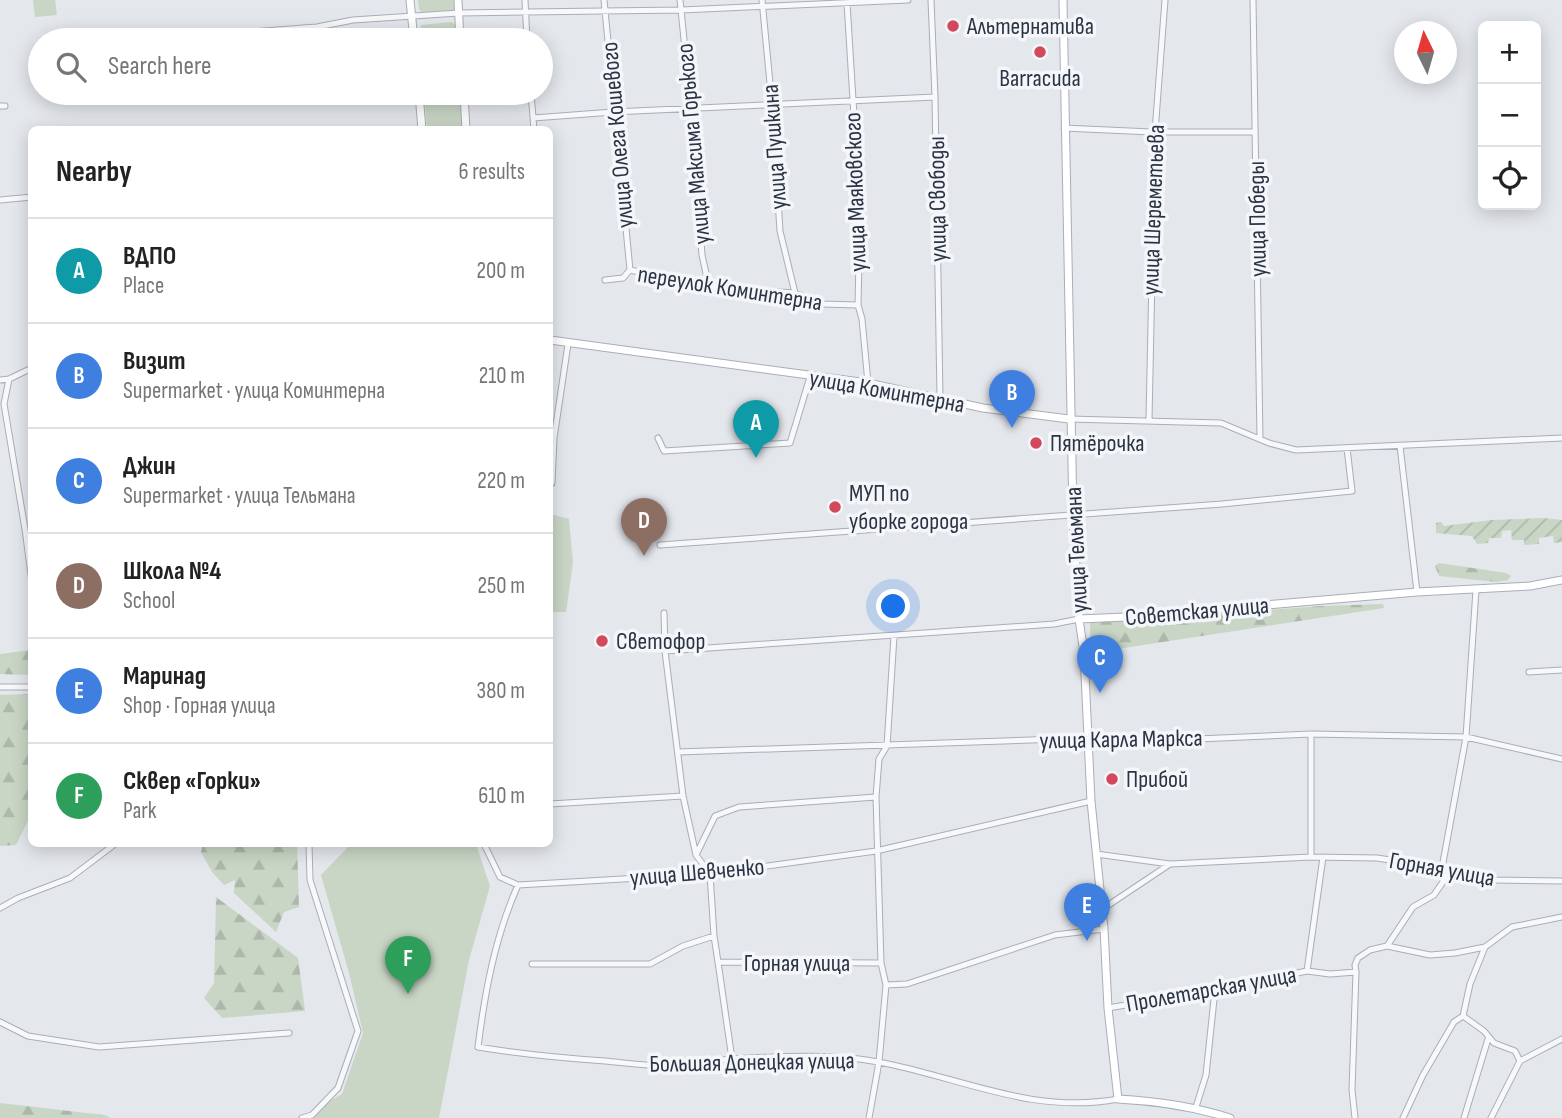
<!DOCTYPE html>
<html lang="en">
<head>
<meta charset="utf-8">
<style>
  body { margin:0; font-family:"Sofia Sans Condensed",sans-serif; background:#f6f6f6; color:#222 }
  .controls { position:absolute; right:21px; top:21px; display:grid; overflow:hidden; border-radius:10px; box-shadow:0 4px 18px #0003 }
  .controls button { width:63px; height:63px; display:grid; place-items:center; padding:0; border:0; border-bottom:2px solid #e0e0e0; background:#fff; color:#222; font:35px sans-serif }
  .compass { position:absolute; left:1394px; top:21px; width:63px; height:63px; border-radius:50%; background:#fff; box-shadow:0 4px 18px #0003; rotate:355deg }
  .you { position:absolute; left:894px; top:607px; width:24px; height:24px; margin:-18px; border:5px solid #fff; border-radius:50%; background:#1a73e8; box-shadow:0 0 0 10px #1a73e833 }
  .badge { display:grid; place-items:center; width:46px; height:46px; border-radius:50%; background:#d1495b; color:#fff; font-size:23px; font-weight:700 }
  .pin { position:absolute; translate:-50% -58px; filter:drop-shadow(0 2px 4px #0008) }
  .pin::after { content:''; position:absolute; top:37px; width:24px; height:21px; background:inherit; clip-path:polygon(0 0,100% 0,50% 100%) }
  .list { margin:0; padding:0; list-style:none }
  h2 { display:flex; justify-content:space-between; align-items:center; height:91px; margin:0; padding:0 28px; font-size:30px }
  h2 small { font-size:23px; font-weight:400; color:#767676 }
  .list li { display:grid; grid-template-columns:46px 1fr auto; gap:21px; align-items:center; box-sizing:border-box; height:105px; padding:0 28px; border-top:2px solid #e0e0e0 }
  .list b { display:block; font-size:26px; white-space:nowrap }
  .list p { margin:0; font-size:23px; white-space:nowrap; color:#767676 }
  .list em { font-size:23px; font-style:normal; color:#767676 }
  .icon { flex:none; width:38px; height:38px; fill:none; stroke:currentColor; stroke-width:2; stroke-linecap:round; stroke-linejoin:round }
  .map { position:relative; flex:none; width:1562px; height:1118px; overflow:hidden }
  .search { position:absolute; background:#fff; box-shadow:0 4px 18px #0003; left:28px; top:28px; width:525px; height:77px; display:flex; align-items:center; gap:18px; box-sizing:border-box; padding:0 24px; border-radius:38px; color:#767676; font-size:26px }
  .panel { position:absolute; background:#fff; box-shadow:0 4px 18px #0003; left:28px; top:126px; width:525px; height:721px; border-radius:10px }
  .map>svg:first-child { display:block }
  .forest { fill:url(#forest-firs) }
  .park { fill:#c9d6c5 }
  .garden { fill:url(#garden-furrows) }
  .lines { fill:none; stroke-linecap:round; stroke-linejoin:round }
  .street-casing { stroke:#a9aeb7; stroke-width:7 }
  .secondary-casing { stroke:#a9aeb7; stroke-width:9 }
  .street { stroke:#f7f8fa; stroke-width:5 }
  .secondary { stroke:#fff; stroke-width:7 }
  .poi-dot { fill:#d1495b; stroke:#f4f6f9; stroke-width:2.5 }
  .labels { text-anchor:middle; stroke-width:7; stroke-linejoin:round; paint-order:stroke }
  .poi-label { font-size:24px; fill:#2b3445; stroke:#f4f6f9; text-anchor:start }
  .street-label { font-size:24px; fill:#2b3445; stroke:#f4f6f9 }
</style>
</head>
<body>
<div class="map">
<svg width="1562" height="1118" viewBox="0 0 1562 1118">
  <defs>
    <pattern id="forest-firs" width="22" height="20" patternUnits="userSpaceOnUse" patternTransform="scale(1.75)"><rect width="22" height="20" fill="#c9d6c5"/><path d="M5 1l3.5 6h-7zM16 11l3.5 6h-7z" fill="#adb8ab"/></pattern>
    <pattern id="garden-furrows" width="10" height="10" patternUnits="userSpaceOnUse" patternTransform="scale(1.75)"><rect width="10" height="10" fill="#c9d6c5"/><path d="M-1 1l2-2M0 10L10 0M9 11l2-2" fill="none" stroke="#adb8ab"/></pattern>
  </defs>
  <rect width="100%" height="100%" fill="#e4e7ec"/>
  <path class="forest" d="M1439,563L1506,573L1511,576L1508,580L1496,582L1439,576L1435,566Z
    M1383,604L1384,608L1091,653L1090,623L1321,606Z
    M31,650V675L0,674V654Z
    M31,694V815L16,845L0,846V695Z
    M203,844H249L252,847L253,844H297L299,907L284,912L276,932L234,893L235,880L224,885L212,872L201,852Z
    M216,897L298,958L305,1011L222,1018L204,998L214,983Z
    M0,1103L104,1115L111,1118H0Z"/>
  <path class="park" d="M33,0H55L57,15L35,17Z
    M418,0H457V8L452,11L422,13L419,9Z
    M452,22L457,27L459,40H421V25Z
    M424,93H461L463,129H427Z
    M550,514L569,519L573,563L566,612H550Z
    M351,844H476L490,886L469,960L439,1118H301L342,1094L363,1033L349,973L321,875Z"/>
  <path class="garden" d="M1544,518L1562,520V542L1554,543L1553,536L1539,538V544L1524,545V540H1512L1511,530L1502,531L1501,538H1489L1488,543L1477,544L1472,536L1436,533V523L1441,522L1444,526L1492,520Z"/>
  <g class="lines">
    <g class="street-casing">
      <path id="street" d="M525,0L527,40
        M604,0L630,270
        M680,0L691,108L702,255L709,287
        M762,0L772,104L780,231L795,293
        M931,0L935,97L940,398
        M1253,0L1260,439
        M847,3L860,213L858,305L862,319L868,383
        M149,40L317,27L353,20L459,13L681,10L908,0
        M531,93L534,130
        M0,106H5
        M533,118L613,112L935,97
        M1064,128L1151,132H1255
        M0,200L32,197
        M605,280L623,278L630,270L709,287L795,293L822,304L858,305
        M9,379L4,404L25,529L32,582
        M0,380L9,379L32,368
        M1069,419L1221,423L1269,443L1296,450L1562,438
        M1149,420L1155,132L1165,0
        M658,438L664,451L790,443L810,377
        M1400,446L1417,592
        M552,483L554,438L568,344
        M660,545L1222,504L1352,491L1347,448
        M664,613L665,651L683,796L696,855L710,874L714,936
        M665,651L1054,624L1079,619
        M1529,672L1562,670
        M0,687H32
        M1311,734V857
        M678,752L1088,738L1106,743L1311,734L1466,737L1562,759
        M550,804L683,796
        M484,844L500,877L518,885L710,874L876,851L1091,801
        M1096,854L1170,864L1311,857L1377,858L1442,868L1495,880L1562,881
        M696,855L715,816L739,807L876,797
        M1442,868L1466,737L1476,590
        M518,885C495,937 485,991 478,1047C520,1054 562,1058 605,1061C626,1063 647,1066 668,1066C689,1066 711,1061 731,1059C766,1057 803,1055 837,1057C934,1062 1018,1118 1118,1099
        M0,908L18,898L70,878L115,844
        M1101,910L1170,864
        M1387,946L1413,907L1434,895L1451,870
        M718,962L732,1059
        M881,963L876,797L879,759L887,746L894,636
        M532,964H650L683,946L714,936L718,962L881,963L886,985L907,984L1055,935L1104,929
        M1307,971L1323,857
        M1108,1008L1215,990L1307,971L1330,974L1356,972L1355,965L1358,958L1370,950L1387,946L1430,955L1455,953L1485,947L1512,927L1562,917
        M1463,1016L1484,1031L1494,1043L1515,1051L1520,1061
        M0,1022L28,1036L99,1047L289,1033
        M1196,1107L1206,1075L1215,990
        M302,1118L312,1115L338,1088L358,1031L310,880L309,844
        M869,1118L879,1062L886,985
        M1355,1118L1352,1090L1356,972
        M1403,1118L1423,1075L1454,1022L1463,1016L1470,984L1485,947
        M1464,1118L1488,1039
        M1491,1118L1520,1061L1562,1039"/>
    </g>
    <g class="secondary-casing">
      <path id="secondary" d="M410,0L414,40
        M458,0L460,40
        M1063,0L1073,514L1079,619L1084,653L1091,801L1104,929L1108,1008L1118,1099C1157,1101 1192,1106 1230,1118
        M419,93L422,130
        M464,93L466,130
        M550,340L868,383L983,408L1069,419
        M1079,619L1126,617L1417,592L1530,586L1562,580"/>
    </g>
    <use href="#street" class="street"/>
    <use href="#secondary" class="secondary"/>
  </g>
  <g class="poi-dot">
    <circle cx="953" cy="26" r="7"/>
    <circle cx="1040" cy="52" r="7"/>
    <circle cx="1036" cy="443" r="7"/>
    <circle cx="835" cy="507" r="7"/>
    <circle cx="602" cy="641" r="7"/>
    <circle cx="1112" cy="779" r="7"/>
  </g>
  <g class="labels">
    <g class="poi-label">
      <text x="967" y="34">Альтернатива</text>
      <text x="1040" y="86" text-anchor="middle">Barracuda</text>
      <text x="1050" y="451">Пятёрочка</text>
      <text x="849" y="501">МУП по<tspan x="849" dy="28">уборке города</tspan></text>
      <text x="616" y="649">Светофор</text>
      <text x="1126" y="787">Прибой</text>
    </g>
    <g class="street-label">
      <text transform="translate(617 135) rotate(-95)" y="8">улица Олега Кошевого</text>
      <text transform="translate(693 144) rotate(-95)" y="8">улица Максима Горького</text>
      <text transform="translate(774 147) rotate(-94)" y="8">улица Пушкина</text>
      <text transform="translate(855 192) rotate(-92)" y="8">улица Маяковского</text>
      <text transform="translate(937 199) rotate(-91)" y="8">улица Свободы</text>
      <text transform="translate(1153 210) rotate(-88)" y="8">улица Шереметьева</text>
      <text transform="translate(1257 219) rotate(-91)" y="8">улица Победы</text>
      <text transform="translate(730 288) rotate(9)" y="8">переулок Коминтерна</text>
      <text transform="translate(887 391) rotate(10)" y="8">улица Коминтерна</text>
      <text transform="translate(1076 550) rotate(-93)" y="8">улица Тельмана</text>
      <text transform="translate(1197 611) rotate(-5)" y="8">Советская улица</text>
      <text transform="translate(1121 739) rotate(-1)" y="8">улица Карла Маркса</text>
      <text transform="translate(1442 869) rotate(10)" y="8">Горная улица</text>
      <text transform="translate(697 872) rotate(-5)" y="8">улица Шевченко</text>
      <text x="797" y="971">Горная улица</text>
      <text transform="translate(1211 989) rotate(-10)" y="8">Пролетарская улица</text>
      <text transform="translate(752 1062) rotate(-1)" y="8">Большая Донецкая улица</text>
    </g>
  </g>
</svg>
<div class="controls">
<button>+</button>
<button>−</button>
<button><svg class="icon" aria-label="locate" viewBox="0 0 24 24"><circle cx="12" cy="12" r="6"/><path d="M12 2v4M12 18v4M2 12h4M18 12h4"/></svg></button>
</div>
<svg class="compass" viewBox="-18 -18 36 36"><path d="M0-13l5 13h-10z" fill="#e53935"/><path d="M0 13l5-13h-10z" fill="#767676"/></svg>
<div class="you"></div>
<div class="pin badge" style="left:756px;top:458px;background:#0f9aa8">A</div>
<div class="pin badge" style="left:1012px;top:428px;background:#3f7fe0">B</div>
<div class="pin badge" style="left:1100px;top:693px;background:#3f7fe0">C</div>
<div class="pin badge" style="left:644px;top:556px;background:#8d6e63">D</div>
<div class="pin badge" style="left:1087px;top:941px;background:#3f7fe0">E</div>
<div class="pin badge" style="left:408px;top:994px;background:#2e9e5b">F</div>
<div class="search"><svg class="icon" aria-label="search" viewBox="0 0 24 24"><circle cx="10" cy="10" r="6"/><path d="M15 15l6 6"/></svg>Search here</div>
<section class="panel">
<h2>Nearby<small>6 results</small></h2>
<ul class="list">
<li><span class="badge" style="background:#0f9aa8">A</span><div><b>ВДПО</b><p>Place</p></div><em>200 m</em></li>
<li><span class="badge" style="background:#3f7fe0">B</span><div><b>Визит</b><p>Supermarket · улица Коминтерна</p></div><em>210 m</em></li>
<li><span class="badge" style="background:#3f7fe0">C</span><div><b>Джин</b><p>Supermarket · улица Тельмана</p></div><em>220 m</em></li>
<li><span class="badge" style="background:#8d6e63">D</span><div><b>Школа №4</b><p>School</p></div><em>250 m</em></li>
<li><span class="badge" style="background:#3f7fe0">E</span><div><b>Маринад</b><p>Shop · Горная улица</p></div><em>380 m</em></li>
<li><span class="badge" style="background:#2e9e5b">F</span><div><b>Сквер «Горки»</b><p>Park</p></div><em>610 m</em></li>
</ul>
</section>
</div>
</body>
</html>
